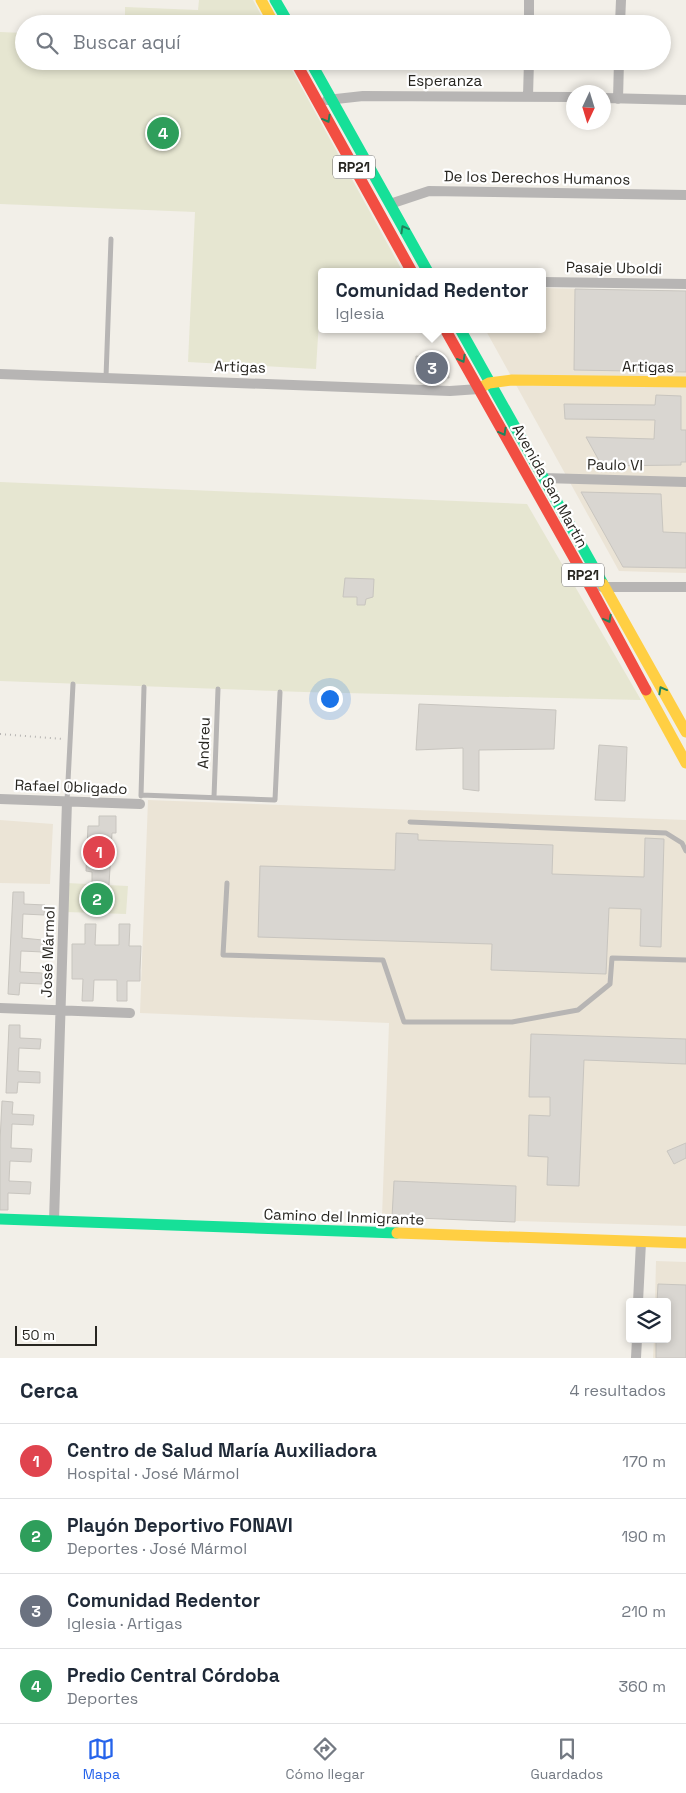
<!DOCTYPE html>
<html lang="es">
<head>
<meta charset="utf-8">
<style>
  body { margin:0; font-family:"Space Grotesk",sans-serif; background:#f2f2f3; color:#1f2937 }
  .controls { position:absolute; right:15px; bottom:15px; display:grid; overflow:hidden; border-radius:5px; box-shadow:0 2px 8px #0003 }
  .controls button { width:45px; height:45px; display:grid; place-items:center; padding:0; border:0; border-bottom:1px solid #e0e1e3; background:#fff; color:#1f2937; font:25px sans-serif }
  .compass { position:absolute; left:566px; top:85px; width:45px; height:45px; border-radius:50%; background:#fff; box-shadow:0 2px 8px #0003; rotate:184deg }
  .scale { position:absolute; left:15px; bottom:12px; width:82px; box-sizing:border-box; padding-left:5px; border:2px solid #282621; border-top:0; font-size:14px; line-height:18px; white-space:nowrap; color:#282621; -webkit-text-stroke:4px #fff; paint-order:stroke }
  .you { position:absolute; left:329px; top:698px; width:18px; height:18px; margin:-12px; border:4px solid #fff; border-radius:50%; background:#1a73e8; box-shadow:0 0 0 8px #1a73e833 }
  .badge { display:grid; place-items:center; width:32px; height:32px; border-radius:50%; background:#2563eb; color:#fff; font-size:16px; font-weight:700 }
  .pin { position:absolute; translate:-50% -50%; border:2px solid #fff; box-shadow:0 1px 5px #0006 }
  .popup { position:absolute; left:318px; top:268px; width:228px; height:65px; box-sizing:border-box; display:grid; place-content:center; border-radius:5px; background:#fff; filter:drop-shadow(0 1px 4px #0005); font-size:16px; white-space:nowrap; color:#747a83 }
  .popup b { font-size:19px; color:#1f2937 }
  .popup::after { content:''; position:absolute; left:50%; top:100%; margin-left:-10px; border:10px solid transparent; border-top-color:#fff }
  .list { margin:0; padding:0; list-style:none }
  h2 { display:flex; justify-content:space-between; align-items:center; height:65px; margin:0; padding:0 20px; font-size:21px }
  h2 small { font-size:16px; font-weight:400; color:#747a83 }
  .list li { display:grid; grid-template-columns:32px 1fr auto; gap:15px; align-items:center; box-sizing:border-box; height:75px; padding:0 20px; border-top:1px solid #e0e1e3 }
  .list b { display:block; font-size:19px; white-space:nowrap }
  .list p { margin:0; font-size:16px; white-space:nowrap; color:#747a83 }
  .list em { font-size:16px; font-style:normal; color:#747a83 }
  .icon { flex:none; width:28px; height:28px; fill:none; stroke:currentColor; stroke-width:2; stroke-linecap:round; stroke-linejoin:round }
  .map { position:relative; flex:none; width:686px; height:1358px; overflow:hidden }
  .search { position:absolute; background:#fff; box-shadow:0 2px 8px #0003; left:15px; right:15px; top:15px; height:55px; display:flex; align-items:center; gap:12px; box-sizing:border-box; padding:0 18px; border-radius:28px; color:#747a83; font-size:19px }
  .sheet { height:365px; background:#fff }
  nav { display:flex; justify-content:space-around; align-items:center; box-sizing:border-box; height:70px; border-top:1px solid #e0e1e3; background:#fff; font-size:14px; color:#747a83 }
  nav a { display:grid; justify-items:center; gap:2px }
  nav .on { color:#2563eb }
  .map>svg:first-child { display:block }
  .built { fill:#ebe4d6 }
  .green { fill:#e6e6d1 }
  .building { fill:#d9d6d1; stroke:#c8c5bf }
  .lines { fill:none; stroke-linecap:round; stroke-linejoin:round }
  .path { stroke:#b6b4b2; stroke-width:2; stroke-dasharray:1 4; stroke-linecap:butt }
  .lane { stroke:#b7b5b4; stroke-width:5 }
  .street { stroke:#b7b5b4; stroke-width:10 }
  .fast { stroke:#16e098; stroke-width:11 }
  .slow { stroke:#ffcf43; stroke-width:11 }
  .jam { stroke:#f24e42; stroke-width:11 }
  .oneway { stroke:#1f835c }
  .labels { text-anchor:middle; stroke-width:4.5; stroke-linejoin:round; paint-order:stroke }
  .shield { fill:#fff; stroke:#686764; stroke-width:1 }
  .shield-label { font-size:14px; font-weight:bold; fill:#282621 }
  .street-label { font-size:15px; fill:#282621; stroke:#fff }
</style>
</head>
<body>
<div class="map">
<svg width="686" height="1358" viewBox="0 0 686 1358">
  <rect width="100%" height="100%" fill="#f2efe8"/>
  <path class="built" d="M542,288L686,291V573L619,571L485,329H542Z
    M148,800L686,820V1226L382,1217L389,1023L140,1013Z
    M0,820L53,824L50,884L0,883Z
    M656,1261L686,1262V1358H653L654,1339H667V1302H655Z"/>
  <path class="green" d="M199,0H253L266,24H125V7L198,10Z
    M0,32L24,33V61H287L403,272H322L316,369L188,362L195,212L0,204Z
    M0,482L527,504L641,700L304,692L0,681Z
    M67,883L128,886L126,914L66,912Z"/>
  <path class="building" d="M575,289L686,291V372L574,370Z
    M416,356L448,360L449,378L416,376Z
    M656,395L681,396V430H686V462H681V465L602,466L586,437L654,439L655,420L565,419L564,404L655,405Z
    M581,492L661,494L663,532L686,533V568L623,567Z
    M345,578L374,579L373,597L366,599L365,605H357V597H343Z
    M419,704L556,710L554,749L479,750V791L463,789V748L416,750Z
    M599,745L627,747L625,801L595,800Z
    M99,816H116V833H112L109,885L92,884V872L86,871L88,826H99Z
    M396,833L418,834V840L553,845L552,874L644,877L645,838L664,839L661,947L640,946L641,909L609,908L606,974L491,970L492,944L258,937L260,866L395,870Z
    M13,892H24V904L45,905L44,915L23,914L22,938L43,940V952L21,951L20,972L42,973V984L20,983L19,995L8,994Z
    M85,924H96L95,945H119V924H130L129,946H141L140,970V981H127V1001H117V980H94L93,1001H82L83,979H72V944H85Z
    M9,1025H20V1038L41,1039L40,1049L19,1048L18,1071L40,1072V1083L18,1082L17,1093H6Z
    M531,1034L686,1039V1064L584,1060L579,1186L547,1185L548,1157L528,1156L529,1115L550,1116V1097H529Z
    M2,1101L13,1102L12,1114L34,1115L33,1125L12,1124L11,1148L32,1149L31,1162L10,1161L9,1181L31,1182L30,1194L8,1193V1210H0V1141Z
    M686,1143V1158L674,1164L667,1151Z
    M394,1181L516,1186L515,1222L392,1217Z
    M658,1284L686,1285V1358H656V1339H667V1302H657Z"/>
  <g class="lines">
    <path class="path" d="M0,734L63,739"/>
    <path class="lane" d="M106,377L111,239
      M141,795L275,800L280,692
      M141,796L144,687
      M214,797L218,689
      M67,801L73,684
      M410,822L666,833L682,843L686,851
      M227,883L223,955L383,960L404,1022H512L578,1010L610,984L612,958L686,960"/>
    <path class="street" d="M529,24V0
      M620,24L621,0
      M528,96L529,61
      M604,98L686,100
      M618,99L619,61
      M327,100L363,96L574,97
      M390,204L429,191L686,195
      M542,282L686,284
      M0,374L450,391L479,389
      M543,478L686,482
      M602,587H686
      M0,799L140,804
      M0,1008L130,1013
      M54,1221L67,801
      M638,1302L641,1242
      M636,1358L637,1339"/>
    <path class="fast" d="M275,0L289,24
      M310,61L428,272
      M460,329L603,584
      M0,1219L397,1233"/>
    <path class="slow" d="M261,0L274,24
      M480,388L489,383L512,380L686,382
      M603,584L686,732
      M646,690L686,763
      M397,1233L686,1243"/>
    <path class="jam" d="M295,61L412,272
      M445,329L592,590L646,690"/>
  </g>
  <defs><path id="oneway-chevron" d="M-2-3.5L2.5 0L-2 3.5" fill="none" stroke-width="1.6" stroke-linecap="round" stroke-linejoin="round" transform="scale(1.25)"/></defs>
  <g class="oneway">
    <use href="#oneway-chevron" transform="translate(327 119) rotate(61)"/>
    <use href="#oneway-chevron" transform="translate(404 229) rotate(-119)"/>
    <use href="#oneway-chevron" transform="translate(462 359) rotate(61)"/>
    <use href="#oneway-chevron" transform="translate(503 432) rotate(61)"/>
    <use href="#oneway-chevron" transform="translate(608 619) rotate(62)"/>
    <use href="#oneway-chevron" transform="translate(662 690) rotate(-119)"/>
  </g>
  <g class="labels">
    <g class="shield">
      <rect x="333" y="155.5" width="42" height="23" rx="4"/>
      <rect x="562" y="563.5" width="42" height="23" rx="4"/>
    </g>
    <g class="shield-label">
      <text x="354" y="172">RP21</text>
      <text x="583" y="580">RP21</text>
    </g>
    <g class="street-label">
      <text x="445" y="86">Esperanza</text>
      <text transform="translate(537 178) rotate(1)" y="5">De los Derechos Humanos</text>
      <text transform="translate(614 268) rotate(1)" y="5">Pasaje Uboldi</text>
      <text transform="translate(240 367) rotate(2)" y="5">Artigas</text>
      <text transform="translate(648 367) rotate(1)" y="5">Artigas</text>
      <text transform="translate(615 465) rotate(1)" y="5">Paulo VI</text>
      <text transform="translate(550 486) rotate(61)" y="5">Avenida San Martín</text>
      <text transform="translate(204 743) rotate(-88)" y="5">Andreu</text>
      <text transform="translate(71 787) rotate(2)" y="5">Rafael Obligado</text>
      <text transform="translate(48 952) rotate(-88)" y="5">José Mármol</text>
      <text transform="translate(344 1217) rotate(2)" y="5">Camino del Inmigrante</text>
    </g>
  </g>
</svg>
<div class="controls">
<button><svg class="icon" aria-label="layers" viewBox="0 0 24 24"><path d="M12 4l9 5-9 5-9-5zM3 14l9 5 9-5"/></svg></button>
</div>
<svg class="compass" viewBox="-18 -18 36 36"><path d="M0-13l5 13h-10z" fill="#e53935"/><path d="M0 13l5-13h-10z" fill="#747a83"/></svg>
<div class="scale">50 m</div>
<div class="you"></div>
<div class="pin badge" style="left:99px;top:852px;background:#e0444e">1</div>
<div class="pin badge" style="left:97px;top:899px;background:#2e9e5b">2</div>
<div class="pin badge" style="left:432px;top:368px;background:#6b7280">3</div>
<div class="popup"><b>Comunidad Redentor</b>Iglesia</div>
<div class="pin badge" style="left:163px;top:133px;background:#2e9e5b">4</div>
<div class="search"><svg class="icon" aria-label="search" viewBox="0 0 24 24"><circle cx="10" cy="10" r="6"/><path d="M15 15l6 6"/></svg>Buscar aquí</div>
</div>
<section class="sheet">
<h2>Cerca<small>4 resultados</small></h2>
<ul class="list">
<li><span class="badge" style="background:#e0444e">1</span><div><b>Centro de Salud María Auxiliadora</b><p>Hospital · José Mármol</p></div><em>170 m</em></li>
<li><span class="badge" style="background:#2e9e5b">2</span><div><b>Playón Deportivo FONAVI</b><p>Deportes · José Mármol</p></div><em>190 m</em></li>
<li><span class="badge" style="background:#6b7280">3</span><div><b>Comunidad Redentor</b><p>Iglesia · Artigas</p></div><em>210 m</em></li>
<li><span class="badge" style="background:#2e9e5b">4</span><div><b>Predio Central Córdoba</b><p>Deportes</p></div><em>360 m</em></li>
</ul>
</section>
<nav>
<a class="on"><svg class="icon" aria-label="map" viewBox="0 0 24 24"><path d="M3 6l6-2 6 2 6-2v14l-6 2-6-2-6 2zM9 4v14M15 6v14"/></svg>Mapa</a>
<a><svg class="icon" aria-label="directions" viewBox="0 0 24 24"><path d="M12 3l9 9-9 9-9-9zM9 14v-3h6M13 9l2 2-2 2"/></svg>Cómo llegar</a>
<a><svg class="icon" aria-label="saved" viewBox="0 0 24 24"><path d="M7 4h10v16l-5-4-5 4z"/></svg>Guardados</a>
</nav>
</body>
</html>
